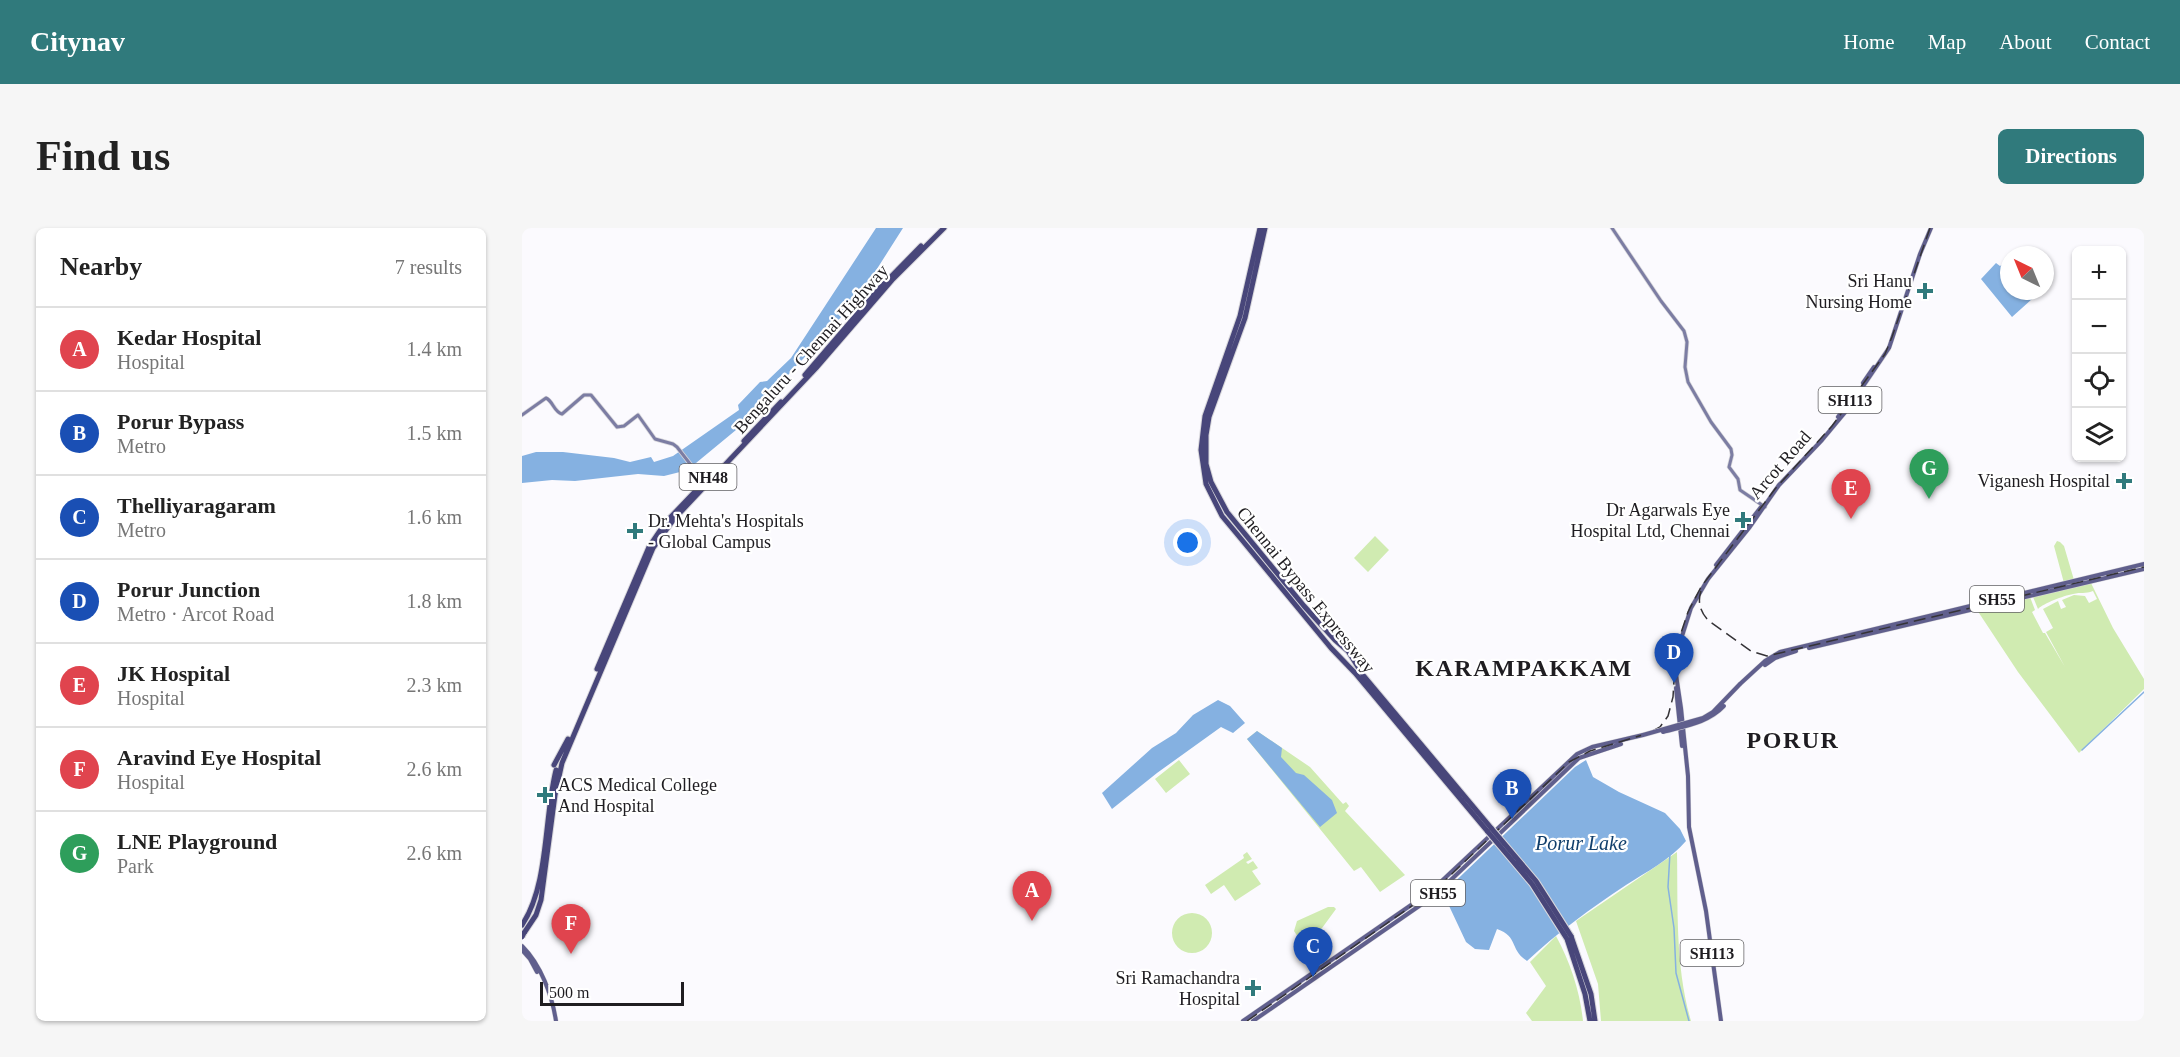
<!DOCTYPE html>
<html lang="en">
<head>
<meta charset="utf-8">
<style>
  body { margin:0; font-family:Georgia,serif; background:#f6f6f6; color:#222 }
  .controls { position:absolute; right:18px; top:18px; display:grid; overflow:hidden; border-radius:9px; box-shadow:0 2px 4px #0004 }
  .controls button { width:54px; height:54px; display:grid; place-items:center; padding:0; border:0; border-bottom:2px solid #e0e0e0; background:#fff; color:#222; font:30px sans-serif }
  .compass { position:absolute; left:1478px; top:18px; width:54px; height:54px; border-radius:50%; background:#fff; box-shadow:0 2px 4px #0004; rotate:317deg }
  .scale { position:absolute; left:18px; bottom:15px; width:144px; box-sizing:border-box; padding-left:6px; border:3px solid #1f1d21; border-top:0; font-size:16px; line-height:21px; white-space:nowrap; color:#1f1d21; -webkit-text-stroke:4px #fff; paint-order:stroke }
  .you { position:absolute; left:666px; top:315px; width:21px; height:21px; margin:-15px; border:4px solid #fff; border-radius:50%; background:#1a73e8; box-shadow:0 0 0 9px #1a73e833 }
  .badge { display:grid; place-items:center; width:39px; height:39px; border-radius:50%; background:#307a7c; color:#fff; font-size:20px; font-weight:700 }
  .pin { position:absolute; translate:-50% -50px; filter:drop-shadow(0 2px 3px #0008) }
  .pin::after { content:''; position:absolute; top:32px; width:21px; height:18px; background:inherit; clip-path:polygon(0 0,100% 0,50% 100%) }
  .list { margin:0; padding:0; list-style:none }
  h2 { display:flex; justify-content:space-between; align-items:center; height:78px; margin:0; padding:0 24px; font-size:26px }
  h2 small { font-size:20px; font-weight:400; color:#767676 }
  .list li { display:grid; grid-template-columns:39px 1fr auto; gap:18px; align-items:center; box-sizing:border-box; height:84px; padding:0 24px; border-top:2px solid #e0e0e0 }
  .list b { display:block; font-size:22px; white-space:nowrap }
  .list p { margin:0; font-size:20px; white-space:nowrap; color:#767676 }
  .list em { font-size:20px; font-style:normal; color:#767676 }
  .icon { flex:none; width:33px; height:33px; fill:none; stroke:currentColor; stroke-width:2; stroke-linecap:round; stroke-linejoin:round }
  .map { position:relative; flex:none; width:1622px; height:793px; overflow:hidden; border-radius:9px }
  header { display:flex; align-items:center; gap:36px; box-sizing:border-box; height:84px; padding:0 30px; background:#307a7c; color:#fff }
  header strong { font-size:28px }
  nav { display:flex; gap:33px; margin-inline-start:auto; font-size:21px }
  .intro { display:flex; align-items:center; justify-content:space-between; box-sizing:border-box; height:144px; padding:0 36px }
  h1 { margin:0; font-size:42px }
  .button { padding:15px 27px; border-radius:9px; background:#307a7c; color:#fff; font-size:21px; font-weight:700 }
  main { display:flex; gap:36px; padding:0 36px }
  aside { flex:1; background:#fff; border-radius:9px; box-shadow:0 2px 4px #0004 }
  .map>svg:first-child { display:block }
  .green { fill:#d0ebb1 }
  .water { fill:#85b1e1 }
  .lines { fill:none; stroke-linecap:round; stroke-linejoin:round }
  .stream { stroke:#85b1e1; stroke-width:1.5 }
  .secondary-casing { stroke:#d8d7db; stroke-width:4.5 }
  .primary-casing { stroke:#d8d7db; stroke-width:5 }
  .highway-casing { stroke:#d8d7db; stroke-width:7 }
  .secondary { stroke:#7c7da3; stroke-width:3 }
  .primary { stroke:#605f8d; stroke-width:4 }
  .highway { stroke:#48467a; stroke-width:5 }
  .rail { stroke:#353337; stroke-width:1.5; stroke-dasharray:12 6; stroke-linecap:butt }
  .primary-bridge-casing { stroke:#d8d7db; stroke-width:5; stroke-linecap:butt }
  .highway-bridge-casing { stroke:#d8d7db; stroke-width:7; stroke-linecap:butt }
  .primary-bridge { stroke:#605f8d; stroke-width:4 }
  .highway-bridge { stroke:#48467a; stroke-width:5 }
  .poi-dot { fill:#307a7c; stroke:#fff; stroke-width:2 }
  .labels { text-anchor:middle; stroke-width:4.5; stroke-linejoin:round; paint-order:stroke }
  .shield { fill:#fff; stroke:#626164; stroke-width:1.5 }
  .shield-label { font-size:16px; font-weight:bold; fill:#1f1d21 }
  .poi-label { font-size:18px; fill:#1f1d21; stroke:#fff; text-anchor:end }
  .street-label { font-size:18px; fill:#1f1d21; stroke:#fff }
  .water-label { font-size:20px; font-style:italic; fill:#113f6c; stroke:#fff }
  .district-label { font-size:24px; font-weight:bold; letter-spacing:1.5px; fill:#1f1d21; stroke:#fff }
</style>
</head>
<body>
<header>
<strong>Citynav</strong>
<nav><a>Home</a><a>Map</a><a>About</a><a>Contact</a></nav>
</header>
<div class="intro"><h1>Find us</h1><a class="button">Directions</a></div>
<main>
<aside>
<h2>Nearby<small>7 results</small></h2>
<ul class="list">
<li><span class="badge" style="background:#e0444e">A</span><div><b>Kedar Hospital</b><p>Hospital</p></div><em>1.4 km</em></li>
<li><span class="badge" style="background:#1a4fb4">B</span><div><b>Porur Bypass</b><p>Metro</p></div><em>1.5 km</em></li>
<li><span class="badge" style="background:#1a4fb4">C</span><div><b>Thelliyaragaram</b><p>Metro</p></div><em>1.6 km</em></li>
<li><span class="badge" style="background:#1a4fb4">D</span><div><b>Porur Junction</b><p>Metro · Arcot Road</p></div><em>1.8 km</em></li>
<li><span class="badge" style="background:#e0444e">E</span><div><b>JK Hospital</b><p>Hospital</p></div><em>2.3 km</em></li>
<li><span class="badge" style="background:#e0444e">F</span><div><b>Aravind Eye Hospital</b><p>Hospital</p></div><em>2.6 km</em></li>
<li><span class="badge" style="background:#2e9e5b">G</span><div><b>LNE Playground</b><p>Park</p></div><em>2.6 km</em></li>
</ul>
</aside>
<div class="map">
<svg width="1622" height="793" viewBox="0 0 1622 793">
  <rect width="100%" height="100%" fill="#fbfafe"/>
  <path class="green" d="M853,308L867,322L846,344L832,330Z
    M1535,313L1538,314L1542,318L1552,352L1542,355L1532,318Z
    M1569,355L1591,400L1622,451V461L1557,525L1496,444L1455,382L1508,369L1513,382L1510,384L1521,405H1523L1543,439L1524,404L1531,400L1521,381L1536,373L1539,381L1544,379L1540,372L1552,367L1563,368L1567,375L1575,371L1571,363C1563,366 1559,364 1551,366C1541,368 1522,375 1516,381L1511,369Z
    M735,503L788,539L821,576L824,574L827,578L823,583L883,647L858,664L839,639L832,643L725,511Z
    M657,532L668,546L644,565L633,551Z
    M725,624L730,631L724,634L726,636L731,633L736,640L730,643L739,656L713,673L702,657L689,666L683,657L722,630L721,627Z
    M1155,624C1156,680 1153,738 1169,793H1079L1076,756L1054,693Z
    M806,679H812L814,681L792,711L789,713L778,712L772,703L775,693Z
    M650 705a20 20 0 1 1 40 0a20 20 0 1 1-40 0Z
    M1034,708C1048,734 1058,763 1061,793H1010L1004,785L1024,758L1008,734Z"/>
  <path class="water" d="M354,0H381L339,66L294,118L271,141L237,183L174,235L158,244L142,248L116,246L53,253L30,252L0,255V228L14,224H41L92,230L108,234L129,229L132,234L151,228L217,182L216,177L238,154L245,153L269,130Z
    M1474,35L1478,38L1483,35L1487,38V63H1519L1490,89L1459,51Z
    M696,472L708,478L723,495L711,505L699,499L635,545L590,581L580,565L630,520L654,505L671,487Z
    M735,503L760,520L759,529L774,545L782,547L810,572L815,585L798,599L725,511Z
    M1064,532L1071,549L1097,564L1143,585L1158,601L1164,613C1148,632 1124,644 1104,657C1069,680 1035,705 1005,733C987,721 997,709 975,701L967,722L953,721L944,714L921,665L1053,539Z"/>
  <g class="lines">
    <path class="stream" d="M1560,522L1622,464
      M1148,625L1146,659L1152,700L1154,745L1167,793"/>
    <g class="secondary-casing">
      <path id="secondary" d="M1090,0L1139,73L1162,103L1165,114L1163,139L1166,154L1189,194L1209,221L1210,227L1207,239L1216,251L1218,262L1243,279
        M0,187L24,170C31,173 32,184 40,186L62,167H69L95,199L102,198L116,187L133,211L151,216L155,219L186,259
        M176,246L188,244"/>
    </g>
    <g class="primary-casing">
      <path id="primary" d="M1341,155L1352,139
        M1316,189L1334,164
        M1194,337L1239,279
        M1287,420L1622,341
        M1243,437L1253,430L1274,423
        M1218,456L1243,433L1258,424L1622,336
        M1154,460L1160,518
        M0,718C19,737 30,767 34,793
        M0,722L8,731L15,744
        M721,793L908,664L1055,526L1070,519L1121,507
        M731,793L913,667L1057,530L1099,516
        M1199,793L1184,683L1167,599L1166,548L1159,480L1153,440L1155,424L1169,380L1186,351L1227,300L1257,257L1300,212L1325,182L1367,120L1398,26L1409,0"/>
    </g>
    <g class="highway-casing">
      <path id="highway" d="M738,0L718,88L683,188L679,222L684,256L700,288L720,312L809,420L833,445L966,604
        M743,0L723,90L687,189L684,207V236L689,254L705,284L782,378L813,412L826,423L841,447L970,601
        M283,147L355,63L399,18
        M222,213L259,174
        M75,441L127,319L144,294L186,250
        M32,537L46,511
        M0,697C27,657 22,589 34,542
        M2,705L14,687L19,672L33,567L40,535L131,320L152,291L294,140L370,52L422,0
        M1049,708L1069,766L1073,793
        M1045,711L1063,766L1068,793"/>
    </g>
    <use href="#secondary" class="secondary"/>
    <use href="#primary" class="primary"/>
    <use href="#highway" class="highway"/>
    <path class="rail" d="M1179,363C1175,375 1179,385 1187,393L1229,423L1245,428L1622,339
      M725,793L914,661L1047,534L1068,523L1127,505L1138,499L1146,488L1151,469L1154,420L1166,384L1179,359L1253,261L1310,198L1363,126L1370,109L1408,0"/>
    <g class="primary-bridge-casing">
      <path id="primary-bridge" d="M1141,504C1163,498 1186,495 1202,478
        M1121,507L1181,490L1191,484L1218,456"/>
    </g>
    <g class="highway-bridge-casing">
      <path id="highway-bridge" d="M970,601L1014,653L1049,708
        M966,604L1010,656L1045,711
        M0,709L2,705"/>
    </g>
    <use href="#primary-bridge" class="primary-bridge"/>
    <use href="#highway-bridge" class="highway-bridge"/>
  </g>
  <g class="poi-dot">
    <path d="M1400 54h6v6h6v6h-6v6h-6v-6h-6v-6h6z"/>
    <path d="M1599 244h6v6h6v6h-6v6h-6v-6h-6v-6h6z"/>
    <path d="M1218 283h6v6h6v6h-6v6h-6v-6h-6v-6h6z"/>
    <path d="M110 294h6v6h6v6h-6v6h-6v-6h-6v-6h6z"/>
    <path d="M20 558h6v6h6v6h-6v6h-6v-6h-6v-6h6z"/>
    <path d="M728 751h6v6h6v6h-6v6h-6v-6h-6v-6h6z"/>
  </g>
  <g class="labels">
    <g class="shield">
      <rect x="1296.5" y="159" width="63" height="26" rx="4.5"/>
      <rect x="157.5" y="236" width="57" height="26" rx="4.5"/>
      <rect x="1448" y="358" width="54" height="26" rx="4.5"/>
      <rect x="889" y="652" width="54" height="26" rx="4.5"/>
      <rect x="1158.5" y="712" width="63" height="26" rx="4.5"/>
    </g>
    <g class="shield-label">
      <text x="1328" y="178">SH113</text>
      <text x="186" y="255">NH48</text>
      <text x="1475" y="377">SH55</text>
      <text x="916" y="671">SH55</text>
      <text x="1190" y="731">SH113</text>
    </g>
    <g class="poi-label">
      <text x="1390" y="59">Sri Hanu<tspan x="1390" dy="21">Nursing Home</tspan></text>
      <text x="1588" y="259">Viganesh Hospital</text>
      <text x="1208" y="288">Dr Agarwals Eye<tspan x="1208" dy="21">Hospital Ltd, Chennai</tspan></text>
      <text x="126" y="299" text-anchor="start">Dr. Mehta's Hospitals<tspan x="126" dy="21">- Global Campus</tspan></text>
      <text x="36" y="563" text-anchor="start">ACS Medical College<tspan x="36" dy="21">And Hospital</tspan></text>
      <text x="718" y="756">Sri Ramachandra<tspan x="718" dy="21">Hospital</tspan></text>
    </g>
    <g class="street-label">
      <text transform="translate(289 121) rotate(-48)" y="6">Bengaluru - Chennai Highway</text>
      <text transform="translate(1258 237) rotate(-49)" y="6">Arcot Road</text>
      <text transform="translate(784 362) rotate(51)" y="6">Chennai Bypass Expressway</text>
    </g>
    <g class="water-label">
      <text x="1059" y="622">Porur Lake</text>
    </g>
    <g class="district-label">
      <text x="1002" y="448">KARAMPAKKAM</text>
      <text x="1271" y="520">PORUR</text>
    </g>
  </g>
</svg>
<div class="controls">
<button>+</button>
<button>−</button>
<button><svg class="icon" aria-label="locate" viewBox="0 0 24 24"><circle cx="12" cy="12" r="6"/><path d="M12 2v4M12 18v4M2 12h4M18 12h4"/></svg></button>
<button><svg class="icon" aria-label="layers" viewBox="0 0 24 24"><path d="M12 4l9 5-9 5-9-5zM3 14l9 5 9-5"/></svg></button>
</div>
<svg class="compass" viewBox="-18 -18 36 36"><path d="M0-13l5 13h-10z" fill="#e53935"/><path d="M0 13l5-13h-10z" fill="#767676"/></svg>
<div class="scale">500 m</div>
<div class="you"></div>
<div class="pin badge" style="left:510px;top:693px;background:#e0444e">A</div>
<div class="pin badge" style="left:990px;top:591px;background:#1a4fb4">B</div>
<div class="pin badge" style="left:791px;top:749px;background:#1a4fb4">C</div>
<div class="pin badge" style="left:1152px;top:455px;background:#1a4fb4">D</div>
<div class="pin badge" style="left:1329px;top:291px;background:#e0444e">E</div>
<div class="pin badge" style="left:49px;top:726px;background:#e0444e">F</div>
<div class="pin badge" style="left:1407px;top:271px;background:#2e9e5b">G</div>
</div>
</main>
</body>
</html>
